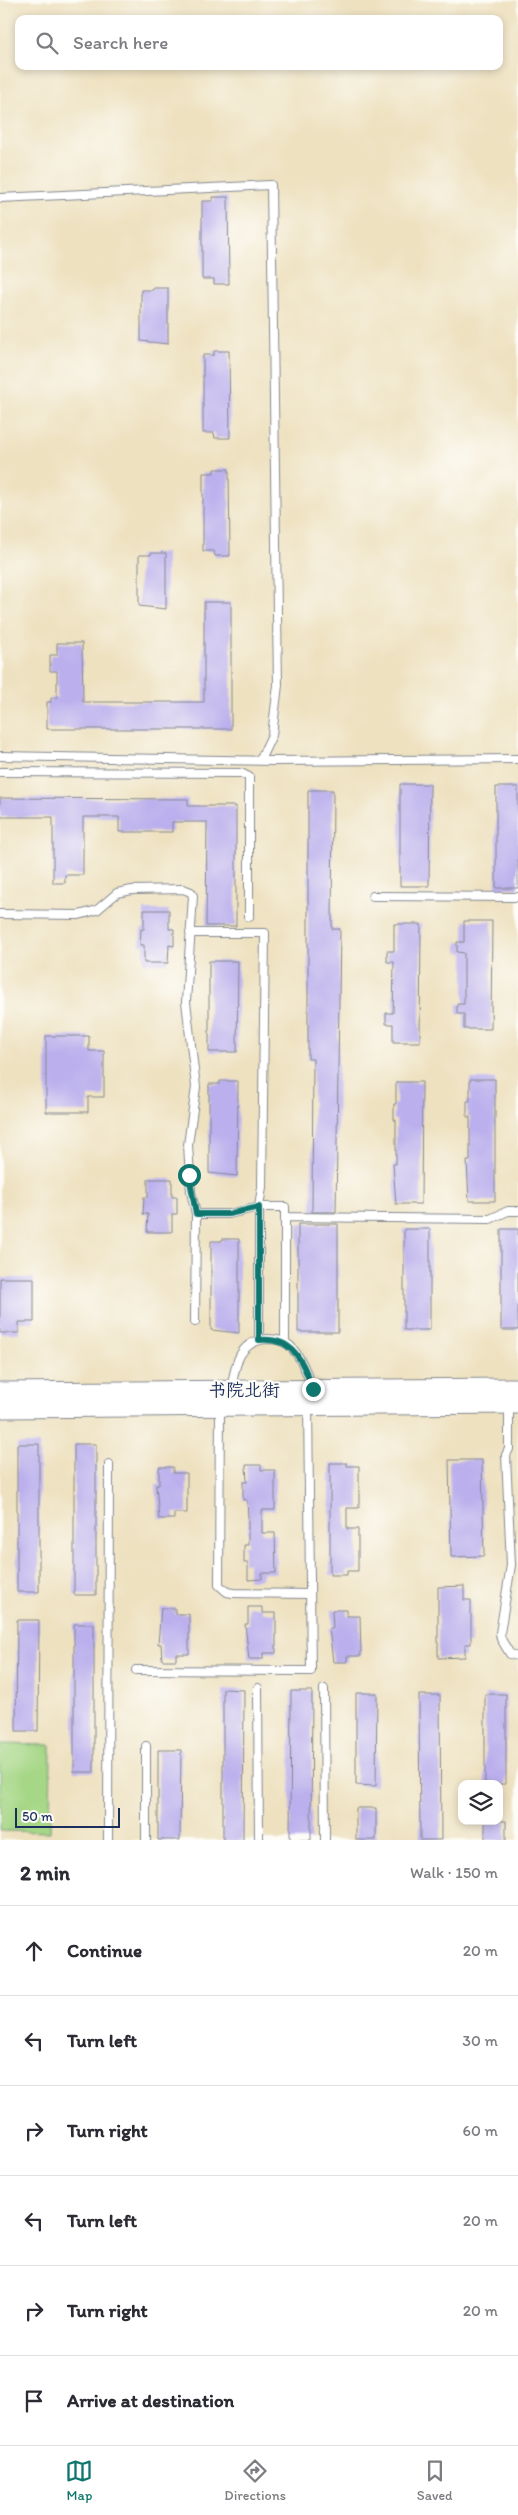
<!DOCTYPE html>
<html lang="en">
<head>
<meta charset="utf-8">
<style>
  body { margin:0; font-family:Itim,"LXGW WenKai TC",sans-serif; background:#f7f7f7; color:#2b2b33 }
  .controls { position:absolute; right:15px; bottom:15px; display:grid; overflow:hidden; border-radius:10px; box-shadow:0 2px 8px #0003 }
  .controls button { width:45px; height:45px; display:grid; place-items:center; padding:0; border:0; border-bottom:1px solid #e1e1e2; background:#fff; color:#2b2b33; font:25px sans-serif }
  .scale { position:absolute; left:15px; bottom:12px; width:105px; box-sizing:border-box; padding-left:5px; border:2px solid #1b2f5e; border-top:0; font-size:14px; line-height:18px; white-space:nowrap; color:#1b2f5e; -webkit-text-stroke:4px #fdfcf7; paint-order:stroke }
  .stop { position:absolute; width:15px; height:15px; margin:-11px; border:4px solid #0f766e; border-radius:50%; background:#fff }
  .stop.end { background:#0f766e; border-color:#fff; box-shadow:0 1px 5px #0008 }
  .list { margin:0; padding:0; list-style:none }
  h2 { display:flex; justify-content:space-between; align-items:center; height:65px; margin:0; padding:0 20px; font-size:21px }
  h2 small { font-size:16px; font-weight:400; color:#7c7c81 }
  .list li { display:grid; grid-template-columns:32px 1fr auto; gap:15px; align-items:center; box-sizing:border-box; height:90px; padding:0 20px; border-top:1px solid #e1e1e2 }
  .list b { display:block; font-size:19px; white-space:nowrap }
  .list em { font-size:16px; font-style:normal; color:#7c7c81 }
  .icon { flex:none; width:28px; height:28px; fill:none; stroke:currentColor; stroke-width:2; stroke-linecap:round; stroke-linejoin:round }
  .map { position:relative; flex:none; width:518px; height:1840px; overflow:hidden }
  .search { position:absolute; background:#fff; box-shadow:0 2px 8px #0003; left:15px; right:15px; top:15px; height:55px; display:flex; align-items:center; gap:12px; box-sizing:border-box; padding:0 18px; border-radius:10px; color:#7c7c81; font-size:19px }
  .sheet { height:605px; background:#fff }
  nav { display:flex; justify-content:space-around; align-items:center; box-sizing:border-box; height:70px; border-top:1px solid #e1e1e2; background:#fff; font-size:14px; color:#7c7c81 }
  nav a { display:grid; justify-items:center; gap:2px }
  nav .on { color:#0f766e }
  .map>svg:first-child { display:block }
  .green { fill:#a6d786; stroke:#608372 }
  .building { fill:#bbb0ed }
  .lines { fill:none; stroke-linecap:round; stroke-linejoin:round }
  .service-casing { stroke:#84888f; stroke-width:10 }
  .tertiary-casing { stroke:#84888f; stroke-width:21 }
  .service { stroke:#fff; stroke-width:8 }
  .tertiary { stroke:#fff; stroke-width:19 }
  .route { stroke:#0f766e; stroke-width:6 }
  .labels { text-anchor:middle; stroke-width:4.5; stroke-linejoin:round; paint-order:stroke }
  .street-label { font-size:18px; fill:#1b2f5e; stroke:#fdfcf7 }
</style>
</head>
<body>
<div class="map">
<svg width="518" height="1840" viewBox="0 0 518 1840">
  <rect width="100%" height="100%" fill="#fdfcf7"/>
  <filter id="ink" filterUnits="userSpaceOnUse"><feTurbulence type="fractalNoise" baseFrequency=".02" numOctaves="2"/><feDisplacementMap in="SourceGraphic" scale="10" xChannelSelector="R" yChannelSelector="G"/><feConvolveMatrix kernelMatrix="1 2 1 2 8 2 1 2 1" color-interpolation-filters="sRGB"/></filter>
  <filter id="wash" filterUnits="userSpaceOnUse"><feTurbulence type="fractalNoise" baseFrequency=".0096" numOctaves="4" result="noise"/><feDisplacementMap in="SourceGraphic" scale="20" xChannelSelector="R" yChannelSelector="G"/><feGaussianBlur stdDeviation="1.12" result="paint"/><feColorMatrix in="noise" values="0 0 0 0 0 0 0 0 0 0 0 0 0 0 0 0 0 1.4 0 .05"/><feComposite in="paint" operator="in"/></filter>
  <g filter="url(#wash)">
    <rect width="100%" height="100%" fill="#eee1c0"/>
    <path class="green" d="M0,1744L51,1745L50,1832L0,1831Z"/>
    <g id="blocks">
      <path class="building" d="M213,197H228L229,284H214V279H202V201H213Z
        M153,288H168V344L141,341V290H153Z
        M214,351H229L230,438H215L214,433H203V355H214Z
        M214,469H229L230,556H215L214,551H203V473H214Z
        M151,553H166V609L139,606V555H151Z
        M204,602H231V729H47V702H51V698H57V671H50V655H57V643H82L83,702H204Z
        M400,784H430L429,886H400Z
        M496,787H518V888H496Z
        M308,790H333L332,929H340L336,1212H312L313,1059H308Z
        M0,798L188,799V806H236V926H206L207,822H172V832H119V817H83V875H65V883H53V817H0Z
        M144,910H169V929H174V946L169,945L168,963H144V945H140L141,929H144Z
        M464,921H492L491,1029H464V1014H457V1004H464V953L457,952V942H464Z
        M394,924H421L420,1042H393V1024H386V1013H393L394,962H387V951H394Z
        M209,961H238L237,1052H209Z
        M46,1036H89V1051H104V1097H88V1112H46Z
        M470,1079H495V1201H469L467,1161H470V1117H467V1101H470Z
        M220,1081H238L237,1176L209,1173V1084H220Z
        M396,1082H422L421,1204H396L393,1164H396V1120H394V1104H396Z
        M148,1179H172V1197H177V1214H172V1232H147L148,1214H143L144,1197H148Z
        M298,1224H338V1332H298Z
        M404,1229H430V1330H404Z
        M501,1229H518V1330H501Z
        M222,1239H239V1333L211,1330V1241H222Z
        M0,1278H34V1322H19V1333H0Z
        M17,1444H39V1592H17Z
        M74,1444H96V1595H74Z
        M449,1460H482L484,1556L451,1557Z
        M330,1463H347V1466H359V1508H347V1529H358V1571H347V1575H330Z
        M246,1465H261V1470H275V1510H262V1533H275L276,1573H262V1579L248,1580V1563H244V1545H248V1517L247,1500H243V1482H247Z
        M159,1467H173V1473H187V1513H174V1519H159L156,1485H159Z
        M464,1586V1600H471V1644H465V1657L438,1658V1587Z
        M248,1607H262V1613H276V1653H263V1659H249L245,1624H248Z
        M161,1608H175V1614H189V1654H176V1660H162L161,1644H158Z
        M332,1610H347V1616H360L361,1656H347V1662H333L329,1628H333Z
        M17,1620H39L38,1731H16Z
        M74,1624H94V1772H74Z
        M223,1689L244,1690L243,1840H223Z
        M291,1691H312L311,1840H290Z
        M356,1693H377L376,1786L356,1785Z
        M485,1694H506V1784H485Z
        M419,1695H440L441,1840H420Z
        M158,1750H181L180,1840H158Z
        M356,1808H376V1840H356Z
        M485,1821H506V1840H485Z"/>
    </g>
  </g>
  <g filter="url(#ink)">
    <use href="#blocks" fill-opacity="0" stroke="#84888f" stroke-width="1"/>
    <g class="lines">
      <g class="service-casing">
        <path id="service" d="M0,198L271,185L278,685L272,735L260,760
          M0,756L274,761L518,759
          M0,772L241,773L249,777V917
          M373,896L518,897
          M0,914L79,915L97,910L117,893L132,890L183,889L191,892L193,896L186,1002L196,1087L188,1145L191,1192L196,1214L195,1322
          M190,933H265L262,1187L259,1207L229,1214H196
          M285,1217L490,1219L508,1211H518
          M259,1340V1207H285V1343
          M231,1390C235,1366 238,1341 267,1339C274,1339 283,1340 289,1345C301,1356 307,1374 313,1389
          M509,1404V1449L506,1455L511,1565L500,1633L501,1639L510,1654L518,1656
          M220,1406L219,1585L227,1592L233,1593L310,1594
          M136,1670L311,1671L308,1405
          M258,1688L259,1840
          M324,1689L325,1840
          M146,1746V1840
          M108,1840L109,1464"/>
      </g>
      <g class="tertiary-casing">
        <path id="tertiary" d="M0,1392L518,1388
          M0,1408L518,1404"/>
      </g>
      <use href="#service" class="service"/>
      <use href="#tertiary" class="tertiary"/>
    </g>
  </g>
  <g class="lines" filter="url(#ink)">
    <path class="route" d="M189,1175L196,1214H229L259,1207V1340C294,1337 302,1361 313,1389"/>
  </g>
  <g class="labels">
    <g class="street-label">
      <text x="244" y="1396">书院北街</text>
    </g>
  </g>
</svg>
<div class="controls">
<button><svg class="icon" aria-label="layers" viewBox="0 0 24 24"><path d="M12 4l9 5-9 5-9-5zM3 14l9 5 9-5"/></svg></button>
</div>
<div class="scale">50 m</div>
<div class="stop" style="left:189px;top:1175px"></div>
<div class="stop end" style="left:313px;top:1389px"></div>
<div class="search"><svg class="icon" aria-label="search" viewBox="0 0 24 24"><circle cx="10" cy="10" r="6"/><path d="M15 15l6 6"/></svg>Search here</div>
</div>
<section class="sheet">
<h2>2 min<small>Walk · 150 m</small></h2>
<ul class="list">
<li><svg class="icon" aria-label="ahead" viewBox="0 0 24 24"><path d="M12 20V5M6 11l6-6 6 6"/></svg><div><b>Continue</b></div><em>20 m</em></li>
<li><svg class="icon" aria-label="left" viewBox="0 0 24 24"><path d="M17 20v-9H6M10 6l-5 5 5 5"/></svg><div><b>Turn left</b></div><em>30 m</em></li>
<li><svg class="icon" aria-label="right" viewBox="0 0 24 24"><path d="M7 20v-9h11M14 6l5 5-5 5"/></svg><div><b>Turn right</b></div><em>60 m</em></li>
<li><svg class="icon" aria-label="left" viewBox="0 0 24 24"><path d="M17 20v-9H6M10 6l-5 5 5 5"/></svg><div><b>Turn left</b></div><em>20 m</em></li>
<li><svg class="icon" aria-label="right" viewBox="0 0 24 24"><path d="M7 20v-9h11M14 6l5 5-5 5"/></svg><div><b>Turn right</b></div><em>20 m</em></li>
<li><svg class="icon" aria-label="arrive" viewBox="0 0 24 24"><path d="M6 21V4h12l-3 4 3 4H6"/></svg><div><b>Arrive at destination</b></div></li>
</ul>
</section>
<nav>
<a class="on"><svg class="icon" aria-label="map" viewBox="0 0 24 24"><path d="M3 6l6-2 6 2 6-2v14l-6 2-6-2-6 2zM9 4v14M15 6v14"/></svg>Map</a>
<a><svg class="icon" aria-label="directions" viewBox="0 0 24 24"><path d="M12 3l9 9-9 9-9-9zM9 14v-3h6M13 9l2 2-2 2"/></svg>Directions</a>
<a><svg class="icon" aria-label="saved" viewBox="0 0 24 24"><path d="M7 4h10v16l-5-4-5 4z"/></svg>Saved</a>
</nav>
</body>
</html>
